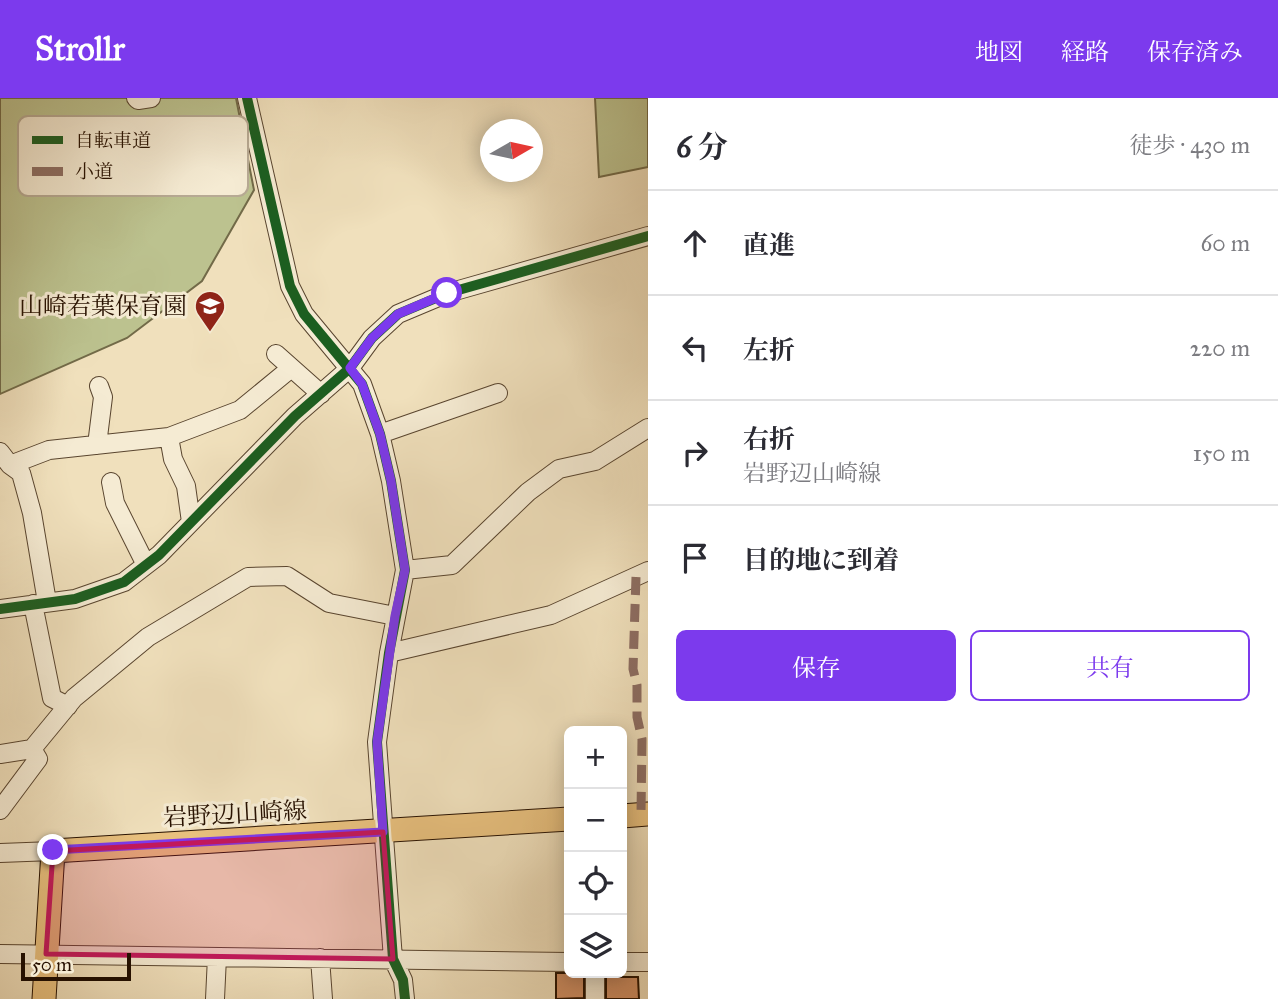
<!DOCTYPE html>
<html lang="ja">
<head>
<meta charset="utf-8">
<style>
  body { margin:0; font-family:"IM FELL Great Primer","Noto Serif JP",serif; background:#f2f2f3; color:#2b2b33 }
  .controls { position:absolute; right:21px; bottom:21px; display:grid; overflow:hidden; border-radius:10px; box-shadow:0 4px 18px #0003 }
  .controls button { width:63px; height:63px; display:grid; place-items:center; padding:0; border:0; border-bottom:2px solid #e1e1e2; background:#fff; color:#2b2b33; font:35px sans-serif }
  .compass { position:absolute; left:480px; top:21px; width:63px; height:63px; border-radius:50%; background:#fff; box-shadow:0 4px 18px #0003; rotate:81deg }
  .scale { position:absolute; left:21px; bottom:18px; width:110px; box-sizing:border-box; padding-left:7px; border:4px solid #271100; border-top:0; font-size:19px; line-height:24px; white-space:nowrap; color:#271100; -webkit-text-stroke:5px #f5ebd3; paint-order:stroke }
  .stop { position:absolute; width:21px; height:21px; margin:-16px; border:5px solid #7c3aed; border-radius:50%; background:#fff }
  .stop.end { background:#7c3aed; border-color:#fff; box-shadow:0 2px 7px #0008 }
  .list { margin:0; padding:0; list-style:none }
  h2 { display:flex; justify-content:space-between; align-items:center; height:91px; margin:0; padding:0 28px; font-size:30px }
  h2 small { font-size:23px; font-weight:400; color:#7c7c81 }
  .list li { display:grid; grid-template-columns:46px 1fr auto; gap:21px; align-items:center; box-sizing:border-box; height:105px; padding:0 28px; border-top:2px solid #e1e1e2 }
  .list b { display:block; font-size:26px; white-space:nowrap }
  .list p { margin:0; font-size:23px; white-space:nowrap; color:#7c7c81 }
  .list em { font-size:23px; font-style:normal; color:#7c7c81 }
  .actions { display:flex; gap:14px; padding:21px 28px }
  .actions a { flex:1; padding:16px 0; border:2px solid #7c3aed; border-radius:10px; text-align:center; font-size:24px; color:#7c3aed }
  .actions .main { background:#7c3aed; color:#fff }
  .icon { flex:none; width:38px; height:38px; fill:none; stroke:currentColor; stroke-width:2; stroke-linecap:round; stroke-linejoin:round }
  .map { position:relative; flex:none; width:648px; height:901px; overflow:hidden }
  header { display:flex; align-items:center; gap:42px; box-sizing:border-box; height:98px; padding:0 35px; background:#7c3aed; color:#fff }
  header strong { font-size:33px }
  nav { display:flex; gap:38px; margin-inline-start:auto; font-size:24px }
  main { display:flex }
  aside { flex:1; background:#fff }
  .map>svg:first-child { display:block }
  .green { fill:#bcc28f; stroke:#726a48; stroke-width:2 }
  .building { fill:#d19065; stroke:#271100; stroke-width:2 }
  .lines { fill:none; stroke-linecap:round; stroke-linejoin:round }
  .minor-casing { stroke:#59452f; stroke-width:20 }
  .major-casing { stroke:#271100; stroke-width:25 }
  .minor { stroke:#f5ebd3; stroke-width:18 }
  .major { stroke:#e8c07e; stroke-width:23 }
  .quiet { stroke:#8d6e63; stroke-width:9; stroke-dasharray:18 9; stroke-linecap:butt }
  .cycleway-casing { stroke:#f5ebd3; stroke-width:15 }
  .cycleway { stroke:#1b5e20; stroke-width:10 }
  .route { stroke:#7c3aed; stroke-width:9 }
  .marked { fill:#c2185b; fill-opacity:0.2; stroke:#c2185b; stroke-width:5; stroke-linejoin:round }
  .labels { text-anchor:middle; stroke-width:6; stroke-linejoin:round; paint-order:stroke }
  .poi-label { font-size:24px; fill:#271100; stroke:#f5ebd3; text-anchor:end }
  .street-label { font-size:24px; fill:#271100; stroke:#f5ebd3 }
  .key { fill:#f5ebd3; stroke:#b7aa94; stroke-width:2 }
  .key-label { font-size:19px; fill:#271100 }
</style>
</head>
<body>
<header>
<strong>Strollr</strong>
<nav><a>地図</a><a>経路</a><a>保存済み</a></nav>
</header>
<main>
<div class="map">
<svg width="648" height="901" viewBox="0 0 648 901">
  <rect width="100%" height="100%" fill="#f0e0bc"/>
  <filter id="stains"><feTurbulence type="fractalNoise" baseFrequency=".00286" numOctaves="4"/><feColorMatrix values="0 0 0 0 .2 0 0 0 0 .09 0 0 0 0 .02 0 0 0 .5 -.17"/></filter>
  <radialGradient id="worn" r=".72"><stop offset=".6" stop-color="#630" stop-opacity="0"/><stop offset="1" stop-color="#630" stop-opacity=".3"/></radialGradient>
  <path class="green" d="M0,0H236L254,92L202,183L127,240L0,296Z
    M595,0H648V69L599,79Z"/>
  <path class="building" d="M556,875H584V900L556,901Z
    M606,879H638L639,901H606Z"/>
  <g class="lines">
    <g class="minor-casing">
      <path id="minor" d="M136,0L138,2L151,0
        M247,0L290,188L304,216L362,286L380,336L391,383L405,472L389,555L377,644L393,861L403,882L405,901
        M276,256L321,296
        M380,336L498,295
        M169,339L173,361L186,388L191,424
        M97,347L103,299L99,288
        M0,354L10,367L21,375L32,415L47,504
        M10,367L49,352L169,339L240,312L290,271
        M111,384L115,405L146,467
        M405,472L452,467L528,394L559,371L595,363L648,330
        M33,506L52,600L68,608
        M0,511L75,501L124,484L159,457L295,318L350,270L372,240L398,216L448,195L648,138
        M389,555L551,517L648,473
        M0,656L32,651L74,600L148,539L248,479L287,478L329,505L395,518
        M0,712L38,661L32,651
        M0,755L53,753
        M0,856L569,864
        M320,860L323,901
        M622,864H648
        M595,875V901
        M215,901L217,859"/>
    </g>
    <g class="major-casing">
      <path id="major" d="M622,718L648,716
        M44,901L53,753L569,721"/>
    </g>
    <use href="#minor" class="minor"/>
    <use href="#major" class="major"/>
    <path class="quiet" d="M636,479L633,571L637,587V619L642,641L641,716"/>
    <g class="cycleway-casing">
      <path id="cycleway" d="M247,0L290,188L304,216L362,286L380,336L391,383L405,472L389,555L377,644L393,861L403,882L405,901
        M0,511L75,501L124,484L159,457L295,318L350,270L372,240L398,216L448,195L648,138"/>
    </g>
    <use href="#cycleway" class="cycleway"/>
  </g>
  <g class="lines">
    <path class="route" d="M53,752L383,734L377,644L395,518L405,472L391,383L380,336L362,286L350,270L372,240L398,216L447,195"/>
  </g>
  <path class="marked" d="M383,734L393,861L46,856L53,753Z"/>
  <defs>
    <g id="school-pin" transform="scale(1.575)"><path d="M0 17L-7.5 6A9.5 9.5 0 1 1 7.5 6Z" fill="#8f2418" stroke="#f5ebd3"/><path d="M0-5L7-2L0 1L-7-2ZM-4 1L0 2.5L4 1V4Q0 6-4 4Z" fill="#fff"/></g>
  </defs>
  <g fill-rule="evenodd">
    <use href="#school-pin" x="210" y="208"/>
  </g>
  <g class="labels">
    <g class="poi-label">
      <text x="187" y="216">山崎若葉保育園</text>
    </g>
    <g class="street-label">
      <text transform="translate(235 716) rotate(-3)" y="8">岩野辺山崎線</text>
    </g>
  </g>
  <rect x="18" y="18" width="230" height="80" rx="10" class="key"/>
  <rect x="32" y="38" width="31" height="8" fill="#1b5e20"/>
  <rect x="32" y="69" width="31" height="9" fill="#8d6e63"/>
  <g class="key-label">
    <text x="75" y="49">自転車道</text>
    <text x="75" y="80">小道</text>
  </g>
  <rect width="100%" height="100%" filter="url(#stains)"/>
  <rect width="100%" height="100%" fill="url(#worn)"/>
</svg>
<div class="controls">
<button>+</button>
<button>−</button>
<button><svg class="icon" aria-label="locate" viewBox="0 0 24 24"><circle cx="12" cy="12" r="6"/><path d="M12 2v4M12 18v4M2 12h4M18 12h4"/></svg></button>
<button><svg class="icon" aria-label="layers" viewBox="0 0 24 24"><path d="M12 4l9 5-9 5-9-5zM3 14l9 5 9-5"/></svg></button>
</div>
<svg class="compass" viewBox="-18 -18 36 36"><path d="M0-13l5 13h-10z" fill="#e53935"/><path d="M0 13l5-13h-10z" fill="#7c7c81"/></svg>
<div class="scale">50 m</div>
<div class="stop" style="left:447px;top:195px"></div>
<div class="stop end" style="left:53px;top:752px"></div>
</div>
<aside>
<h2>6 分<small>徒歩 · 430 m</small></h2>
<ul class="list">
<li><svg class="icon" aria-label="ahead" viewBox="0 0 24 24"><path d="M12 20V5M6 11l6-6 6 6"/></svg><div><b>直進</b></div><em>60 m</em></li>
<li><svg class="icon" aria-label="left" viewBox="0 0 24 24"><path d="M17 20v-9H6M10 6l-5 5 5 5"/></svg><div><b>左折</b></div><em>220 m</em></li>
<li><svg class="icon" aria-label="right" viewBox="0 0 24 24"><path d="M7 20v-9h11M14 6l5 5-5 5"/></svg><div><b>右折</b><p>岩野辺山崎線</p></div><em>150 m</em></li>
<li><svg class="icon" aria-label="arrive" viewBox="0 0 24 24"><path d="M6 21V4h12l-3 4 3 4H6"/></svg><div><b>目的地に到着</b></div></li>
</ul>
<div class="actions"><a class="main">保存</a><a>共有</a></div>
</aside>
</main>
</body>
</html>
